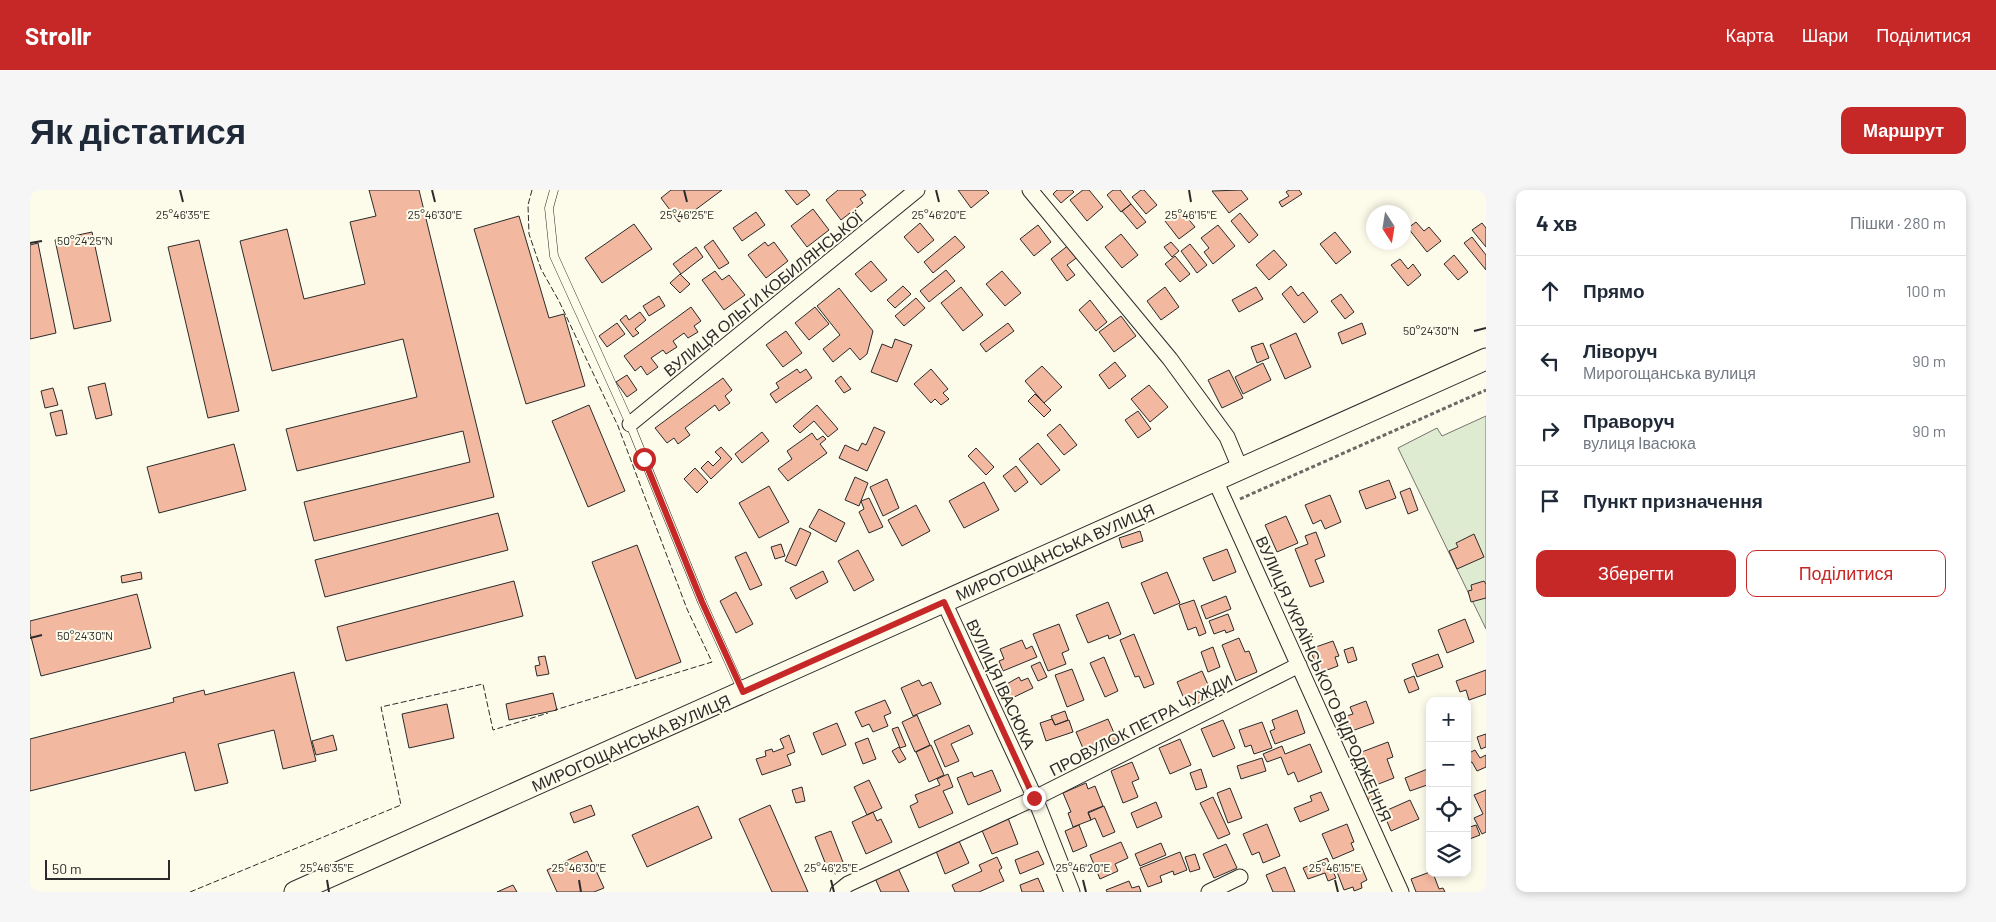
<!DOCTYPE html>
<html lang="uk">
<head>
<meta charset="utf-8">
<style>
  body { margin:0; font-family:Barlow,sans-serif; background:#f6f6f7; color:#1f2937 }
  .controls { position:absolute; right:15px; bottom:15px; display:grid; overflow:hidden; border-radius:10px; box-shadow:0 2px 8px #0003 }
  .controls button { width:45px; height:45px; display:grid; place-items:center; padding:0; border:0; border-bottom:1px solid #e0e1e3; background:#fff; color:#1f2937; font:25px sans-serif }
  .compass { position:absolute; left:1336px; top:15px; width:45px; height:45px; border-radius:50%; background:#fff; box-shadow:0 2px 8px #0003; rotate:168deg }
  .scale { position:absolute; left:15px; bottom:12px; width:125px; box-sizing:border-box; padding-left:5px; border:2px solid #2b2b2b; border-top:0; font-size:14px; line-height:18px; white-space:nowrap; color:#2b2b2b; -webkit-text-stroke:4px #fdfbea; paint-order:stroke }
  .stop { position:absolute; width:15px; height:15px; margin:-11px; border:4px solid #c62828; border-radius:50%; background:#fff }
  .stop.end { background:#c62828; border-color:#fff; box-shadow:0 1px 5px #0008 }
  .list { margin:0; padding:0; list-style:none }
  h2 { display:flex; justify-content:space-between; align-items:center; height:65px; margin:0; padding:0 20px; font-size:21px }
  h2 small { font-size:16px; font-weight:400; color:#747a83 }
  .list li { display:grid; grid-template-columns:32px 1fr auto; gap:15px; align-items:center; box-sizing:border-box; height:70px; padding:0 20px; border-top:1px solid #e0e1e3 }
  .list b { display:block; font-size:19px; white-space:nowrap }
  .list p { margin:0; font-size:16px; white-space:nowrap; color:#747a83 }
  .list em { font-size:16px; font-style:normal; color:#747a83 }
  .actions { display:flex; gap:10px; padding:15px 20px }
  .actions a { flex:1; padding:11px 0; border:1px solid #c62828; border-radius:10px; text-align:center; font-size:18px; color:#c62828 }
  .actions .main { background:#c62828; color:#fff }
  .icon { flex:none; width:28px; height:28px; fill:none; stroke:currentColor; stroke-width:2; stroke-linecap:round; stroke-linejoin:round }
  .map { position:relative; flex:none; width:1456px; height:702px; overflow:hidden; border-radius:10px }
  header { display:flex; align-items:center; gap:30px; box-sizing:border-box; height:70px; padding:0 25px; background:#c62828; color:#fff }
  header strong { font-size:24px }
  nav { display:flex; gap:28px; margin-inline-start:auto; font-size:18px }
  .intro { display:flex; align-items:center; justify-content:space-between; box-sizing:border-box; height:120px; padding:0 30px }
  h1 { margin:0; font-size:35px }
  .button { padding:12px 22px; border-radius:10px; background:#c62828; color:#fff; font-size:18px; font-weight:700 }
  main { display:flex; gap:30px; padding:0 30px }
  aside { flex:1; background:#fff; border-radius:10px; box-shadow:0 2px 8px #0003 }
  .map>svg:first-child { display:block }
  .green { fill:#deebd1; stroke:#74746e }
  .building { fill:#f2b8a0; stroke:#2b2b2b }
  .lines { fill:none; stroke-linecap:round; stroke-linejoin:round }
  .lane-casing { stroke:#2b2b2b; stroke-width:9 }
  .street-casing { stroke:#2b2b2b; stroke-width:17 }
  .secondary-casing { stroke:#2b2b2b; stroke-width:23 }
  .path { stroke:#6a6964; stroke-width:3; stroke-dasharray:4 2.5; stroke-linecap:butt }
  .lane { stroke:#fdfbea; stroke-width:8 }
  .street { stroke:#fdfbea; stroke-width:15 }
  .secondary { stroke:#fdfbea; stroke-width:21 }
  .fence { stroke:#2b2b2b; stroke-width:1; stroke-dasharray:6 2.5; stroke-linecap:butt }
  .route { stroke:#c62828; stroke-width:6 }
  .ticks { fill:none; stroke:#2b2b2b; stroke-width:2 }
  .labels { text-anchor:middle; stroke-width:4; stroke-linejoin:round; paint-order:stroke }
  .street-label { font-size:16px; fill:#2b2b2b; stroke:#fdfbea }
  .ticks-label { font-size:12px; text-anchor:middle; fill:#2b2b2b; stroke:#fdfbea; stroke-width:4; stroke-linejoin:round; paint-order:stroke }
</style>
</head>
<body>
<header>
<strong>Strollr</strong>
<nav><a>Карта</a><a>Шари</a><a>Поділитися</a></nav>
</header>
<div class="intro"><h1>Як дістатися</h1><a class="button">Маршрут</a></div>
<main>
<div class="map">
<svg width="1456" height="702" viewBox="0 0 1456 702">
  <rect width="100%" height="100%" fill="#fdfbea"/>
  <path class="green" d="M1456,226V439L1368,258L1407,238L1412,246Z"/>
  <path class="building" d="M339,0H389L464,307L284,351L274,312L440,272L433,241L267,281L256,239L387,207L373,149L242,181L210,51L257,39L274,109L335,94L320,32L346,26Z
    M641,0H692L649,32L631,8Z
    M755,0H776L780,5L767,15Z
    M808,0H832L836,5L830,9L833,13L811,30L796,10Z
    M928,0H956L959,3L941,18Z
    M1027,0H1042L1044,2L1031,13L1023,4Z
    M1053,0H1059L1073,17L1057,31L1040,10Z
    M1083,0H1090L1101,14L1091,22L1077,5Z
    M1111,0H1114L1127,15L1116,24L1102,7Z
    M1211,0L1218,9L1199,23L1182,1Z
    M1259,0H1269L1272,4L1252,17L1249,12L1259,6L1256,2Z
    M1101,14L1116,32L1107,39L1092,21Z
    M783,19L799,40L777,57L761,36Z
    M1150,19L1165,37L1149,49L1135,31Z
    M726,22L735,35L712,51L703,38Z
    M1210,23L1228,45L1219,53L1201,31Z
    M489,26L519,128L534,124L555,196L496,214L444,39Z
    M1386,32L1394,41L1399,37L1411,51L1397,62L1378,38Z
    M890,33L904,50L888,63L874,47Z
    M1452,33L1456,38V57L1442,40Z
    M604,34L622,59L572,93L555,68Z
    M1008,35L1021,52L1004,66L990,49Z
    M1188,35L1205,56L1183,74L1174,62L1179,58L1171,48Z
    M62,42L81,131L44,139L25,50Z
    M1305,42L1321,62L1306,74L1290,54Z
    M1091,44L1108,65L1092,78L1075,57Z
    M925,46L935,57L903,83L894,72Z
    M1442,47L1456,65V80L1434,53Z
    M169,50L209,221L178,228L138,57Z
    M683,50L699,73L689,79L674,57Z
    M735,52L738,56L744,52L758,71L736,88L718,65Z
    M1141,52L1149,61L1142,67L1134,57Z
    M8,53L26,143L0,149V55Z
    M1040,54L1049,66L1037,75L1045,85L1037,91L1021,69Z
    M1160,54L1177,75L1167,83L1151,61Z
    M666,57L673,67L651,84L643,74Z
    M1244,60L1257,75L1239,90L1226,75Z
    M1424,65L1438,82L1428,90L1414,74Z
    M1145,66L1160,84L1150,92L1135,74Z
    M1370,69L1378,79L1383,74L1391,85L1378,96L1361,75Z
    M841,71L857,90L841,102L825,84Z
    M916,80L925,91L899,112L890,101Z
    M685,81L692,90L699,85L715,105L694,120L672,90Z
    M972,81L991,103L975,116L956,94Z
    M650,84L660,94L650,103L640,93Z
    M873,96L881,104L865,118L857,110Z
    M1261,96L1268,106L1273,102L1288,122L1274,133L1252,104Z
    M931,97L953,125L933,141L911,113Z
    M1135,97L1149,117L1131,130L1117,111Z
    M1226,97L1233,109L1209,122L1202,110Z
    M809,98L843,141L837,164L830,170L820,158L803,172L793,159L810,145L787,116Z
    M1311,104L1324,122L1315,129L1301,111Z
    M629,106L635,116L619,126L613,116Z
    M886,108L895,118L874,136L865,126Z
    M1060,110L1077,132L1066,141L1049,120Z
    M661,117L671,131L664,136L668,142L658,148L654,143L643,151L647,157L636,164L633,160L621,168L628,177L617,185L611,176L605,181L594,166Z
    M785,117L799,134L779,150L765,133Z
    M610,122L616,130L605,139L609,143L603,147L590,130L596,125L599,130Z
    M1091,126L1106,146L1084,162L1069,142Z
    M587,133L595,144L577,157L569,146Z
    M978,133L984,141L956,162L950,154Z
    M1332,133L1336,144L1312,154L1308,143Z
    M756,141L772,163L753,177L736,155Z
    M1266,143L1281,177L1255,189L1240,155Z
    M865,149L882,155L867,192L841,182L852,154L862,158Z
    M1233,153L1239,168L1227,173L1221,157Z
    M1085,172L1096,186L1079,199L1069,185Z
    M1233,173L1241,190L1213,204L1205,187Z
    M1012,176L1032,197L1014,213L995,191Z
    M767,179L770,183L776,179L782,188L746,213L740,204L749,198L746,193Z
    M901,179L918,199L913,203L919,209L911,215L905,209L901,213L884,194Z
    M1199,180L1213,208L1192,218L1178,190Z
    M597,185L607,200L597,207L586,192Z
    M811,186L821,199L814,203L805,191Z
    M693,188L702,200L695,206L700,213L689,221L685,215L655,238L660,245L648,254L644,248L637,253L625,238Z
    M75,193L82,225L66,229L58,197Z
    M1119,195L1138,217L1120,232L1101,209Z
    M23,198L28,215L15,218L11,201Z
    M1005,204L1021,220L1014,227L998,211Z
    M559,215L595,301L558,317L522,231Z
    M787,215L808,239L798,247L784,231L770,243L763,236Z
    M32,220L37,244L26,246L20,223Z
    M1108,221L1121,239L1108,248L1095,230Z
    M1030,234L1047,255L1034,265L1017,245Z
    M844,237L855,242L837,281L809,268L815,255L828,261L832,253L836,255Z
    M732,242L739,251L712,273L705,264Z
    M782,243L787,250L793,246L796,249L790,254L797,263L758,291L748,279L762,269L757,261Z
    M1008,253L1030,280L1011,295L989,269Z
    M204,254L216,300L129,323L117,277Z
    M691,257L702,269L681,289L671,278L678,271L683,276L691,268L685,262Z
    M946,258L964,277L956,285L938,266Z
    M986,276L998,292L985,302L973,286Z
    M665,278L678,292L667,303L654,289Z
    M825,287L838,293L829,316L815,310Z
    M857,289L869,318L853,326L840,297Z
    M1359,290L1366,308L1336,319L1329,301Z
    M954,292L969,320L934,338L919,311Z
    M739,296L759,332L729,348L709,313Z
    M1380,298L1388,320L1378,324L1370,302Z
    M1300,305L1311,332L1295,339L1291,330L1283,334L1275,315Z
    M839,308L853,337L839,343L829,322L834,319L831,311Z
    M886,315L900,341L872,356L858,330Z
    M789,319L815,333L806,352L779,337Z
    M468,323L478,360L295,407L285,370Z
    M1256,326L1268,353L1247,362L1235,335Z
    M770,338L781,343L766,376L755,371Z
    M1110,341L1113,351L1092,358L1089,348Z
    M1286,342L1295,366L1285,370L1294,392L1280,397L1265,359L1278,354L1275,346Z
    M1444,344L1454,367L1427,379L1419,361L1428,357L1426,353Z
    M751,354L755,366L745,369L741,357Z
    M607,355L651,472L606,489L562,372Z
    M1197,359L1206,382L1183,391L1173,368Z
    M828,360L844,390L824,401L808,371Z
    M716,362L732,395L720,400L705,367Z
    M793,381L798,392L766,409L760,398Z
    M111,382L112,389L92,393L91,386Z
    M1137,382L1150,413L1124,424L1111,393Z
    M484,391L493,426L316,471L307,437Z
    M1454,391L1456,394V408L1441,412L1438,401L1442,400L1441,395Z
    M706,402L723,434L706,443L690,411Z
    M107,404L121,458L11,486L0,443V431Z
    M1196,406L1201,419L1176,429L1171,416Z
    M1164,410L1176,443L1169,446L1166,437L1158,440L1149,415Z
    M1078,412L1091,444L1079,449L1078,445L1058,453L1046,425Z
    M1198,424L1204,440L1196,443L1195,440L1184,444L1179,431Z
    M1435,429L1444,452L1417,463L1408,440Z
    M1029,434L1039,460L1032,463L1036,474L1018,481L1003,444Z
    M1104,444L1124,494L1114,498L1109,486L1105,487L1090,450Z
    M1209,448L1215,462L1219,461L1227,482L1206,491L1192,455Z
    M992,450L996,459L1002,456L1007,467L973,481L969,471L974,469L970,459Z
    M1303,451L1309,466L1305,467L1308,476L1289,483L1280,459Z
    M1183,457L1190,477L1178,482L1171,462Z
    M1323,457L1327,470L1318,473L1314,460Z
    M1408,464L1413,477L1387,487L1382,474Z
    M515,466L519,484L507,486L505,476L510,475L508,467Z
    M1074,467L1088,501L1075,507L1060,473Z
    M1010,472L1017,487L1008,491L1001,476Z
    M1042,479L1054,510L1037,517L1025,485Z
    M1456,480V504L1439,510L1436,500L1430,502L1426,491Z
    M1172,481L1183,506L1158,518L1147,492Z
    M264,482L286,571L253,579L244,540L188,554L198,593L165,601L155,562L0,601V549L144,512L143,508L174,500L175,505Z
    M1384,486L1389,499L1379,503L1374,490Z
    M989,487L991,491L998,488L1003,498L978,510L973,500L977,498L975,495Z
    M889,490L892,496L901,492L911,514L883,526L871,498Z
    M523,503L527,520L479,530L476,514Z
    M855,510L861,523L854,526L858,536L843,542L839,534L832,537L825,522Z
    M1336,511L1344,533L1319,542L1313,527L1323,524L1320,517Z
    M417,514L424,548L379,558L372,524Z
    M1267,520L1275,543L1245,554L1240,541L1245,539L1242,530Z
    M1035,521L1038,530L1025,535L1021,526Z
    M887,525L900,555L885,562L872,532Z
    M1022,529L1025,535L1039,530L1043,542L1016,551L1010,533Z
    M1078,529L1087,550L1055,563L1046,542Z
    M1193,530L1205,558L1183,567L1171,539Z
    M1232,532L1242,558L1224,564L1221,555L1215,557L1209,540Z
    M807,533L816,555L792,565L783,543Z
    M939,535L943,544L921,554L929,571L915,577L904,551Z
    M868,537L876,556L870,558L862,539Z
    M1456,544V557L1451,559L1447,547Z
    M303,545L307,560L286,565L282,551Z
    M759,545L765,562L757,565L761,575L732,585L726,569L736,566L735,561L742,559L743,562L754,558L750,549Z
    M838,548L846,569L833,574L825,553Z
    M1150,549L1161,575L1140,584L1129,558Z
    M1358,552L1363,567L1357,569L1364,588L1346,595L1350,605L1336,610L1333,601L1342,597L1329,563Z
    M1280,554L1292,582L1268,592L1264,582L1258,585L1251,567L1237,572L1233,564L1252,556L1255,564Z
    M901,555L914,585L899,592L886,562Z
    M869,557L876,569L869,573L862,561Z
    M1445,560L1450,568L1456,565V577L1447,581L1442,572L1437,574V564Z
    M1232,568L1236,581L1211,589L1207,576Z
    M1102,572L1109,589L1102,592L1108,607L1093,613L1081,581Z
    M1400,578V594L1380,601L1375,588Z
    M1171,579L1177,597L1166,600L1160,583Z
    M962,580L971,601L938,615L927,588L942,582L944,587Z
    M918,584L923,597L913,601L923,623L889,638L880,616L888,612L885,605L910,595L907,589Z
    M839,590L852,618L837,625L824,597Z
    M1056,593L1058,599L1065,596L1073,616L1058,622L1061,630L1043,637L1038,623L1041,622L1033,603Z
    M772,597L775,611L766,613L762,600Z
    M1200,598L1212,628L1198,633L1187,603Z
    M1456,600V642L1452,644L1444,628L1453,624L1444,605Z
    M1291,602L1299,620L1270,632L1264,618L1282,611L1280,606Z
    M1183,607L1200,644L1188,649L1170,613Z
    M1380,610L1389,629L1361,641L1353,622Z
    M1126,612L1132,627L1107,638L1101,623Z
    M561,615L565,625L544,633L540,623Z
    M740,615L778,702H742L709,629Z
    M668,616L682,648L617,677L602,645Z
    M1074,616L1085,642L1073,647L1065,628L1061,630L1058,623Z
    M843,622L847,631L851,629L862,652L836,664L822,632Z
    M978,628L988,654L962,664L951,638Z
    M1237,634L1250,666L1233,673L1229,662L1222,665L1213,644Z
    M1317,634L1324,652L1321,653L1324,660L1303,669L1292,644Z
    M1049,635L1057,656L1043,662L1035,641Z
    M1446,635L1450,645L1437,650V638Z
    M801,641L816,680L805,684L803,678L798,680L785,647Z
    M929,651L939,673L915,684L906,661Z
    M1091,652L1098,668L1085,674L1088,681L1070,689L1060,665Z
    M1131,653L1136,665L1110,676L1105,664Z
    M1196,654L1207,678L1184,688L1173,664Z
    M557,661L574,698L564,702H527L517,680Z
    M1008,661L1014,674L990,684L985,670Z
    M1150,662L1157,680L1144,685L1143,681L1130,686L1132,692L1118,697L1110,678Z
    M1165,664L1170,679L1160,682L1155,667Z
    M967,667L972,678L969,680L974,691L949,702H925L922,695L952,681L949,675Z
    M1297,668L1306,688L1298,691L1295,683L1278,689L1273,678Z
    M1330,673L1337,690L1331,693L1332,698L1324,701L1323,697L1314,700L1307,682Z
    M1255,677L1265,702H1243L1236,685Z
    M868,678L879,702H851L845,688Z
    M1400,682L1403,683L1409,699L1413,698L1415,702H1386L1381,689Z
    M1008,688L1014,702H992L990,695Z
    M1099,691L1102,698L1109,696L1111,702H1077L1076,700Z
    M483,695L487,702H467Z"/>
  <g class="lines">
    <g class="lane-casing">
      <path id="lane" d="M524,0L519,18L524,66L600,234L672,412L712,501"/>
    </g>
    <g class="street-casing">
      <path id="street" d="M1000,0L1140,169L1197,247L1210,278
        M600,234L887,0
        M1185,290L1371,702
        M914,412L1005,608L1042,702
        M808,702L818,694L1005,608L1269,475
        M1179,702L1210,687"/>
    </g>
    <g class="secondary-casing">
      <path id="secondary" d="M265,702L1456,169"/>
    </g>
    <path class="path" d="M1210,309L1456,200"/>
    <use href="#lane" class="lane"/>
    <use href="#street" class="street"/>
    <use href="#secondary" class="secondary"/>
    <path class="fence" d="M502,0L498,15L499,44L511,79L529,111L588,236L657,419L682,472L525,520
      M160,702L371,615L351,517L453,494L463,540L518,523"/>
  </g>
  <g class="lines">
    <path class="route" d="M614,269L672,412L713,502L914,412L1004,608"/>
  </g>
  <path class="ticks" d="M150,0L153,12M402,0L405,12M654,0L657,12M906,0L909,12M1159,0L1161,12M0,53L12,51M1444,141L1456,138M0,448L12,445M297,690L299,702M549,690L551,702M801,690L804,702M1053,690L1056,702M1305,690L1308,702"/>
  <g class="labels">
    <g class="street-label">
      <text transform="translate(733 104) rotate(-39)" y="6">ВУЛИЦЯ ОЛЬГИ КОБИЛЯНСЬКОЇ</text>
      <text transform="translate(1025 362) rotate(-24)" y="6">МИРОГОЩАНСЬКА ВУЛИЦЯ</text>
      <text transform="translate(1294 489) rotate(66)" y="6">ВУЛИЦЯ УКРАЇНСЬКОГО ВІДРОДЖЕННЯ</text>
      <text transform="translate(971 494) rotate(65)" y="6">ВУЛИЦЯ ІВАСЮКА</text>
      <text transform="translate(1111 535) rotate(-27)" y="6">ПРОВУЛОК ПЕТРА ЧУЖДИ</text>
      <text transform="translate(601 553) rotate(-24)" y="6">МИРОГОЩАНСЬКА ВУЛИЦЯ</text>
    </g>
  </g>
  <g class="ticks-label">
    <text x="153" y="29">25°46'35"E</text>
    <text x="405" y="29">25°46'30"E</text>
    <text x="657" y="29">25°46'25"E</text>
    <text x="909" y="29">25°46'20"E</text>
    <text x="1161" y="29">25°46'15"E</text>
    <text x="55" y="55">50°24'25"N</text>
    <text x="1401" y="145">50°24'30"N</text>
    <text x="55" y="450">50°24'30"N</text>
    <text x="297" y="682">25°46'35"E</text>
    <text x="549" y="682">25°46'30"E</text>
    <text x="801" y="682">25°46'25"E</text>
    <text x="1053" y="682">25°46'20"E</text>
    <text x="1305" y="682">25°46'15"E</text>
  </g>
</svg>
<div class="controls">
<button>+</button>
<button>−</button>
<button><svg class="icon" aria-label="locate" viewBox="0 0 24 24"><circle cx="12" cy="12" r="6"/><path d="M12 2v4M12 18v4M2 12h4M18 12h4"/></svg></button>
<button><svg class="icon" aria-label="layers" viewBox="0 0 24 24"><path d="M12 4l9 5-9 5-9-5zM3 14l9 5 9-5"/></svg></button>
</div>
<svg class="compass" viewBox="-18 -18 36 36"><path d="M0-13l5 13h-10z" fill="#e53935"/><path d="M0 13l5-13h-10z" fill="#747a83"/></svg>
<div class="scale">50 m</div>
<div class="stop" style="left:614px;top:269px"></div>
<div class="stop end" style="left:1004px;top:608px"></div>
</div>
<aside>
<h2>4 хв<small>Пішки · 280 m</small></h2>
<ul class="list">
<li><svg class="icon" aria-label="ahead" viewBox="0 0 24 24"><path d="M12 20V5M6 11l6-6 6 6"/></svg><div><b>Прямо</b></div><em>100 m</em></li>
<li><svg class="icon" aria-label="left" viewBox="0 0 24 24"><path d="M17 20v-9H6M10 6l-5 5 5 5"/></svg><div><b>Ліворуч</b><p>Мирогощанська вулиця</p></div><em>90 m</em></li>
<li><svg class="icon" aria-label="right" viewBox="0 0 24 24"><path d="M7 20v-9h11M14 6l5 5-5 5"/></svg><div><b>Праворуч</b><p>вулиця Івасюка</p></div><em>90 m</em></li>
<li><svg class="icon" aria-label="arrive" viewBox="0 0 24 24"><path d="M6 21V4h12l-3 4 3 4H6"/></svg><div><b>Пункт призначення</b></div></li>
</ul>
<div class="actions"><a class="main">Зберегти</a><a>Поділитися</a></div>
</aside>
</main>
</body>
</html>
